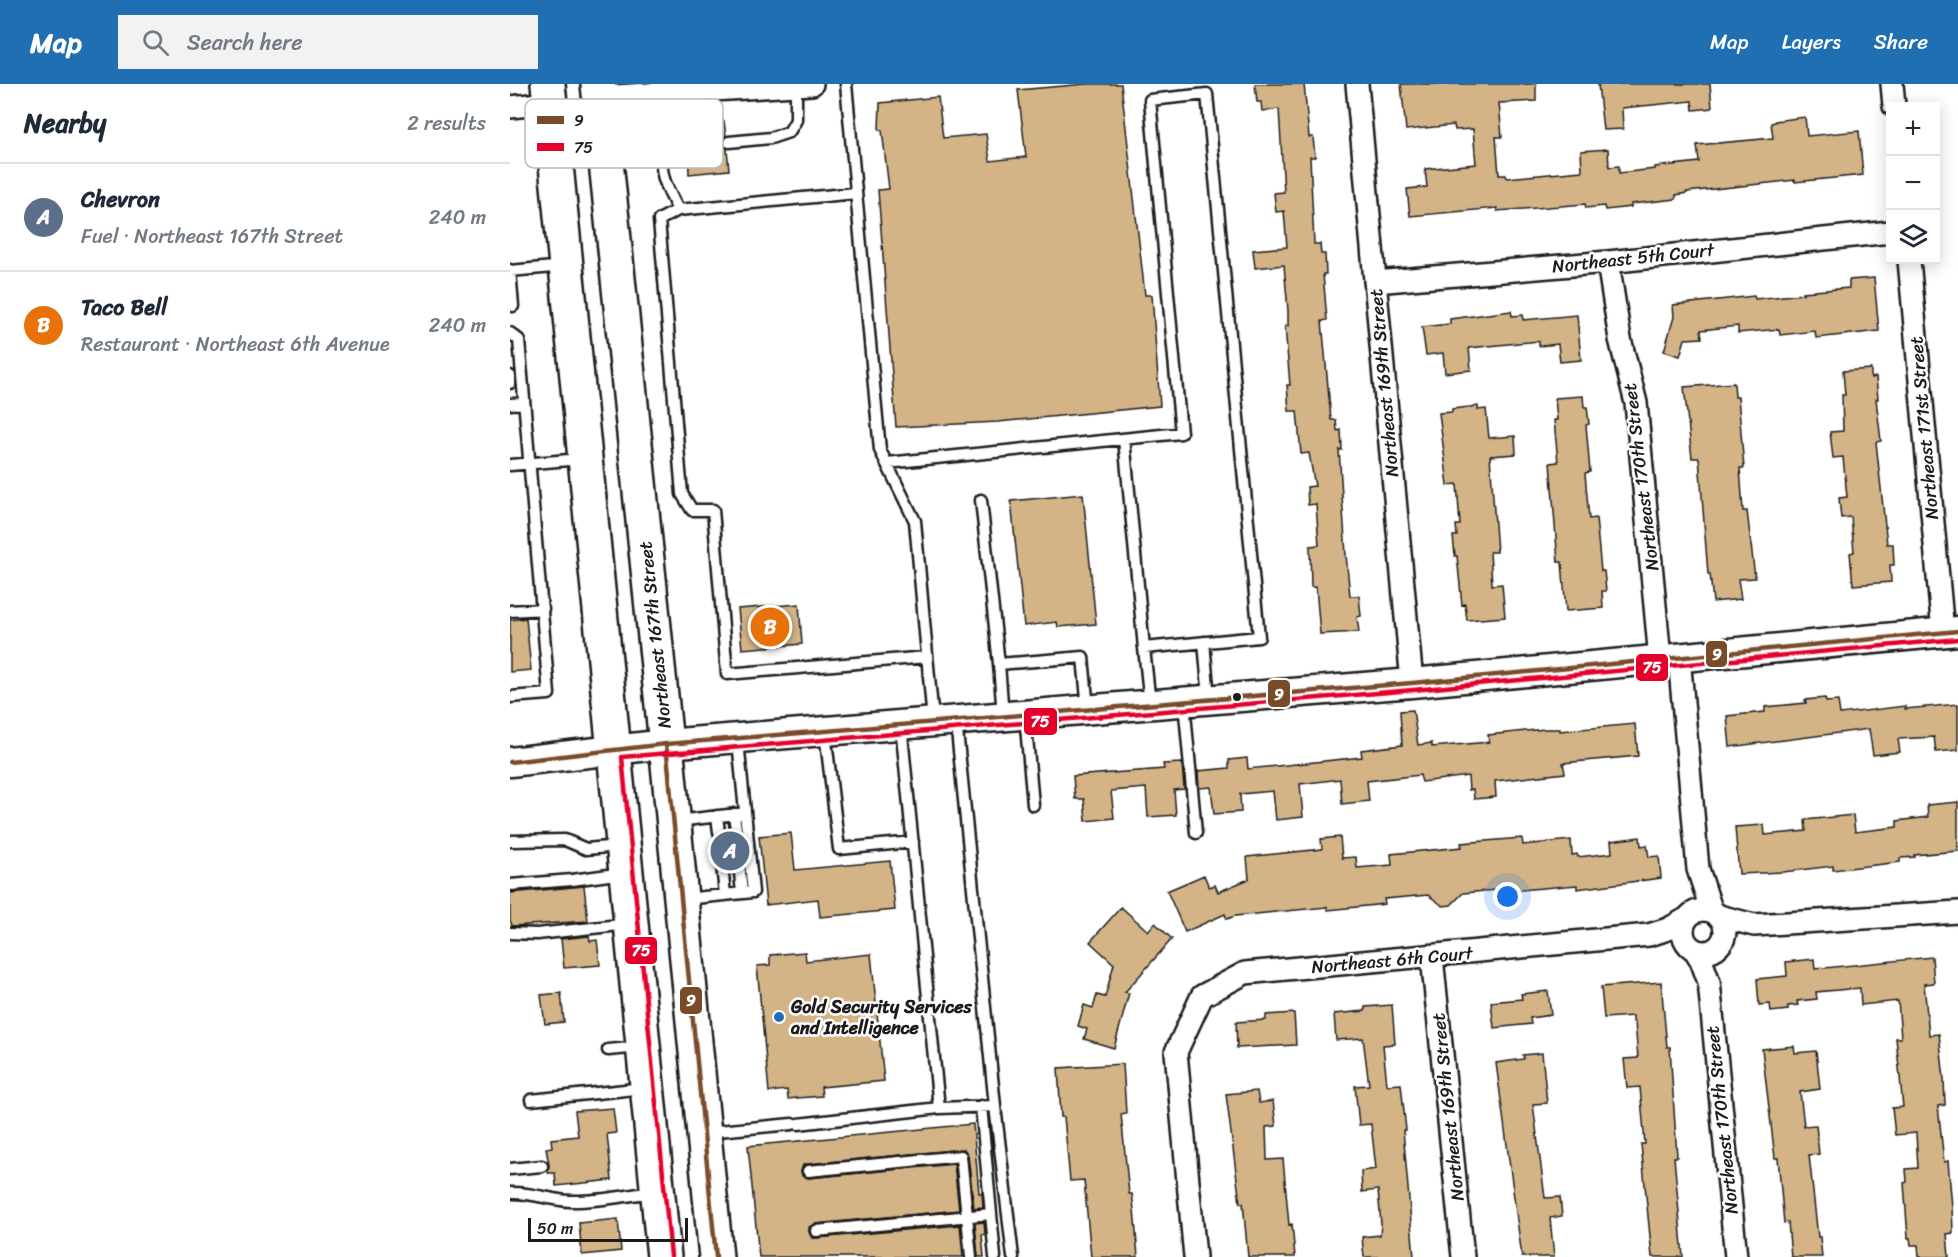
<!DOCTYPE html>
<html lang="en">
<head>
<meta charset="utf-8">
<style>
  body { margin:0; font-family:Sriracha,sans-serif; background:#f2f2f3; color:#1f2937 }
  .controls { position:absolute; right:18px; top:18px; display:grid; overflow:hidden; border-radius:0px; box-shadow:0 3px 15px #0003 }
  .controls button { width:54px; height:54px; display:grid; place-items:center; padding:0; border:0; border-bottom:2px solid #e0e1e3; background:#fff; color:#1f2937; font:30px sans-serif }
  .scale { position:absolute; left:18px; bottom:15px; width:160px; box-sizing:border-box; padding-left:6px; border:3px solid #1c1c1c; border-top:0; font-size:16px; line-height:21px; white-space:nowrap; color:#1c1c1c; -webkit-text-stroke:4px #fff; paint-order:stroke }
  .you { position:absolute; left:998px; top:813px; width:21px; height:21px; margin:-15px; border:4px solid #fff; border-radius:50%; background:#1a73e8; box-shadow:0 0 0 9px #1a73e833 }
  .badge { display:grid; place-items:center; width:39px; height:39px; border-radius:50%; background:#1f6fb2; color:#fff; font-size:20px; font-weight:700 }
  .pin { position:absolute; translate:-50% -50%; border:3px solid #fff; box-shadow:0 2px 6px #0006 }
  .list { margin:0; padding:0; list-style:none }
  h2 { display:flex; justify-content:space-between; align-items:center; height:78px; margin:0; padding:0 24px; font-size:26px }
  h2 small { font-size:20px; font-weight:400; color:#747a83 }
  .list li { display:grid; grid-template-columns:39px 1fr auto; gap:18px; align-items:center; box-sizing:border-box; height:108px; padding:0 24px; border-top:2px solid #e0e1e3 }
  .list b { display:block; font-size:22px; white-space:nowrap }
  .list p { margin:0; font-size:20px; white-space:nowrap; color:#747a83 }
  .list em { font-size:20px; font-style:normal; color:#747a83 }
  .icon { flex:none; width:33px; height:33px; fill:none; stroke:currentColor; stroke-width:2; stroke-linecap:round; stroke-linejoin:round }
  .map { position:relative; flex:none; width:1448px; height:1173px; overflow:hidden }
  header { display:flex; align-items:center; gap:36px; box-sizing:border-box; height:84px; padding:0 30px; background:#1f6fb2; color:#fff }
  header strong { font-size:28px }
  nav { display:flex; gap:33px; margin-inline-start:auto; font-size:21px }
  .search { width:420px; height:54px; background:#f2f2f3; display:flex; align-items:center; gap:15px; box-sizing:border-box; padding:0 21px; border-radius:0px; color:#747a83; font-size:22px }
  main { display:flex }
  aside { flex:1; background:#fff }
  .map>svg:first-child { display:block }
  .building { fill:#d4b487; stroke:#1c1c1c; stroke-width:1.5 }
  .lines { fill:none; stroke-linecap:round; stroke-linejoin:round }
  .lane-casing { stroke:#1c1c1c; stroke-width:15 }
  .street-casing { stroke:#1c1c1c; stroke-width:26 }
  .secondary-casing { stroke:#1c1c1c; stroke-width:33 }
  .primary-casing { stroke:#1c1c1c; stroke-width:38 }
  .lane { stroke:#fff; stroke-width:10 }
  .street { stroke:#fff; stroke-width:21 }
  .secondary { stroke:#fff; stroke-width:28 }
  .primary { stroke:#fff; stroke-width:33 }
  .bus-1-casing { stroke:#fff; stroke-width:9 }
  .bus-2-casing { stroke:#fff; stroke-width:9 }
  .bus-1 { stroke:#7a4b2a; stroke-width:4.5 }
  .bus-2 { stroke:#e4002b; stroke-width:4.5 }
  .bus-dot { fill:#1c1c1c; stroke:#fff; stroke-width:2 }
  .poi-dot { fill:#1f6fb2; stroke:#fff; stroke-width:2 }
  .labels { text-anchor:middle; stroke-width:5; stroke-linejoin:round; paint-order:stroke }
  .street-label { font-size:18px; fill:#1c1c1c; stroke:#fff }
  .poi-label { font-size:18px; font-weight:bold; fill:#1c1c1c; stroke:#fff; text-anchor:start }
  .key { fill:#fff; stroke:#bbb; stroke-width:1.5 }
  .key-label { font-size:16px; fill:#1c1c1c }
  .line-badge { stroke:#fff; stroke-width:2 }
  .badge-label { font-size:16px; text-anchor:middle; font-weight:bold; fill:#fff }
</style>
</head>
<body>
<header>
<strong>Map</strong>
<div class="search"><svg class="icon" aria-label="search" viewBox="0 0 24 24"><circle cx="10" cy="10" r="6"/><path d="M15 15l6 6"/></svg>Search here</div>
<nav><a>Map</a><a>Layers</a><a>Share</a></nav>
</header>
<main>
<aside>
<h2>Nearby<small>2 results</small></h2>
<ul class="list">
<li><span class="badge" style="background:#5c6f8a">A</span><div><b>Chevron</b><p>Fuel · Northeast 167th Street</p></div><em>240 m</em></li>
<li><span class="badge" style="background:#e8710a">B</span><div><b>Taco Bell</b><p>Restaurant · Northeast 6th Avenue</p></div><em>240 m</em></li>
</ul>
</aside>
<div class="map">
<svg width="1448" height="1173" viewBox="0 0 1448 1173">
  <rect width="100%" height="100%" fill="#fff"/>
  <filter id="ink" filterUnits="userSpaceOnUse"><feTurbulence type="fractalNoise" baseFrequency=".0167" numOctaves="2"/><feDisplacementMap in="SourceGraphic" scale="12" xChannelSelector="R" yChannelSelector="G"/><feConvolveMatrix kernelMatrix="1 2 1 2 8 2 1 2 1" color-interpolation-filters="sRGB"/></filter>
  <g filter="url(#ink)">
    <path class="building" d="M576,0H611L635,211H642L650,322L488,338L386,343L368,106L379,105L372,46H369L370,19L428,13L433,54L476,50L480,77L516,73L508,6Z
      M745,0H794L799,53H803L805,73H800L804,160H810L811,170H815L816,190H813L817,236L812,237L821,336H826L827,347L831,346L832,366H829L836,471L840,512H849L851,532L847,533L849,548L810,550L806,503H801L800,462L809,461L806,420L798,421L797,403L805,402L799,369L791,370L787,327H779L777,301H780L775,242H778V227L774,181L745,184L743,166L777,163L774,127L766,128L764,109L774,108L769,25L752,27L751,18H747Z
      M891,0H1026V17L989,19L992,53H986L989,91H996L997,94L1072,87L1071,67L1098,65L1099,83L1109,82V89L1145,85V83L1189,78L1187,61L1263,54L1261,39L1265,38V37L1295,33L1297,52L1349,47L1353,91L1285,98V96L1177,108V109L1166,111V115L1121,120V123L1095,126L1094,122L1076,124L1075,120L987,127V124L900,132L897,105L917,103L915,85L966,80L963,45L945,46L944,41L896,46Z
      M1088,0H1200L1202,24L1183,26L1182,17L1112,24L1113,45L1093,46Z
      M214,37L216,51L212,59L217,65L219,86L179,90L178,61L174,41Z
      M1364,194L1369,247L1306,254L1305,247L1270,251L1269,245L1228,249V242L1191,246L1192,254L1175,255L1170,272L1154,267L1164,233L1163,221L1244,212L1245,215L1293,210V208L1339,204V196Z
      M1001,227L1002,232L1013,231V236L1067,231L1071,276L1050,278L1048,260L1029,262V257L959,264L961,286L935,289L933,269L916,271L912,243L940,240V235Z
      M1361,285V294L1366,293L1368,315H1366L1371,357L1366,358L1377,460H1383L1384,481H1380L1381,498L1343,501L1340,469L1344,468L1341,433L1331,434L1329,414L1337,413L1333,373L1323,374L1320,348L1333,347L1332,311H1335L1333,287Z
      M1224,299L1225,313H1228L1234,384H1230L1233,427H1237L1245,494L1228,495L1231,515L1203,518L1200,490H1198L1189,374H1182L1174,303Z
      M1073,312L1074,323H1077L1079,340L1076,341L1080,388L1075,389L1079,435L1086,434L1091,487H1094L1096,507H1092L1093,524L1056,527L1052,478H1048L1040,379L1048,378L1044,336H1047L1045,314Z
      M968,322V326L976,325L979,354L1005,352L1006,370L980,372L987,468H980L982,501L992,500L995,533L957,536L955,520L952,521L947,472H945L943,452H947L946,441H950L947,400L938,401L929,329L942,328V325Z
      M573,410L586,540L548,543L547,538L514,542L501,417Z
      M289,520L292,560L232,565L228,525Z
      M16,534L21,586L0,588V536Z
      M1315,614L1316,618L1328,617L1330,630L1395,622V625L1448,620V666L1426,668L1424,653L1388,655L1390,668L1363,671L1359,645L1220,663L1217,632L1255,628V623L1296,619L1295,616Z
      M903,626L908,661L922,659V663L979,658L978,651L1035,645H1050V647L1125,640L1128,672L1053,679L1055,689L985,697L986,713L964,715L963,705L959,706L958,692L912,698L910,691L857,697L859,717L832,720L830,695L790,700L793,733L766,736L763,707L730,710L731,728L704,730L701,703L689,704L688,687L719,684V676L737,674L738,685L852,673L851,666L892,661L890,627Z
      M672,679L674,705L664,706L666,731L638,733L636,704L601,707L604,734L576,737L574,715H565L563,692L654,685L653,680Z
      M1448,718V767L1404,771L1405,773L1390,774V778L1323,786V782L1273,788L1229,790L1225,743L1254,741L1255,751L1296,747L1295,736L1343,731L1345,748L1387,743V737L1418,733L1417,721Z
      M281,749L285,786L380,777L385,826L310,833L308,815L256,821L249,752Z
      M830,753L832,774L846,773L847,784L882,781L881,770L952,763L951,759L1012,754L1013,761L1061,756L1062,771L1067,770L1068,773L1102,769L1101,757L1130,753L1131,762L1137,761L1139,773L1149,772L1151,794L1067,805V801L999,807L998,805L953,809L941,821L933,822L918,811L874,815L875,820L818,826L817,823L725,832L717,835L715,830L675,848L657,807L694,791L699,803L705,801L708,808L739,795L737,773L812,765L811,755Z
      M74,802L78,837L2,842L0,836V809Z
      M611,823L638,847L645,839L662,855L615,908L619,909L604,964L574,955L577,945L568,942L574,921L583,924L587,911L595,913L604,880L580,858Z
      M79,852L80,857L87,856L90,881L54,884L51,855Z
      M295,868L296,877L361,870L374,997L311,1003L312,1012L287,1014L278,1015L277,1006L259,1008L247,882L260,881V871Z
      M1422,873L1424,899L1414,900L1419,951L1429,950L1434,995L1435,1021L1428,1022L1434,1078L1438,1077L1442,1123L1443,1149L1437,1150L1439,1173H1409L1408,1161H1401L1400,1154H1398L1394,1099L1397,1098L1396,1085L1408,1084L1406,1049L1385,1051L1382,1024L1393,1023L1386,954H1391L1388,917L1351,921L1350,904L1306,908L1307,915L1287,917L1288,921L1278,922V926L1261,928L1260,920L1249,921L1247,895L1277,892L1276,878L1304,875L1305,885Z
      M1151,898L1157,963H1160L1167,1073H1164L1173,1173H1142L1131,1060H1135L1130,1003L1117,1004L1114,975L1128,974L1125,938H1123V932L1094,934L1091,903Z
      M1038,907L1041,931L1020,934L1021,940L984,944L981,918L1012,915L1011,910Z
      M51,909L54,938L35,940L31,911Z
      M882,921L885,960L873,961L877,1001L891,1000L896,1046H893L904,1173H854L852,1153L870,1151L871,1140L868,1106L852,1108L851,1087L866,1085L861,1040L849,1041L845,1002L859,1001L853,954L826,956L824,930L855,927V923Z
      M784,929L786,961L727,964L726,938L756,936V931Z
      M1284,962L1285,969L1306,967L1310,1005L1290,1008L1294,1042L1306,1041L1309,1070L1299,1071L1308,1153H1310L1312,1173H1281L1278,1138L1274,1139L1268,1074H1265L1252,965Z
      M1032,969L1037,1019L1023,1020L1035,1114L1050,1113L1052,1132L1040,1134L1044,1173H1012L986,979L1014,975L1013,971Z
      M613,980L616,1029L611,1030L619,1110H622L624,1125L628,1173H581L574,1096L560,1097L554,1033H551L548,984Z
      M747,1007L749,1019L763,1017L766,1042L756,1043L757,1076L773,1075L779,1141L782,1140L785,1173H738L733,1119H730L716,1010Z
      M103,1024L106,1049L97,1050L102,1096L46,1102L45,1089H38L39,1081L36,1064L42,1063L41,1055L68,1052L65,1027Z
      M463,1040L469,1109H472L473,1123L464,1124L458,1071L454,1065L297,1080L293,1081L291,1087L292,1092L299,1094L444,1080L449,1126L305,1140L299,1143V1148L302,1154H307L450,1141L453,1173H249L238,1062Z
      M108,1135L111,1167L72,1171L69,1139Z
      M474,1138L475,1150L472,1151L474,1173H468L465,1139Z"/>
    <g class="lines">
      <g class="lane-casing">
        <path id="lane" d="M336,0L370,366L405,437L423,637
          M219,58L261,54L279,48L286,36V1
          M346,109L168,126L149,136L172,410L182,426H203L217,590L417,573
          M168,126C159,107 147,89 154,69L171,63
          M0,186L3,222
          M0,187L54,182
          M0,249L9,256L39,610L0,613
          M0,292V299
          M0,320L14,319
          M377,379L671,349L640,16L697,10L749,553L634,564L614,355
          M0,381L71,375
          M471,416L489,580
          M0,527L33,525
          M694,558L699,614
          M634,564L640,620
          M674,618L686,749
          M515,631L523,721
          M493,632L489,580L573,573L578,625
          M446,637L485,1022L503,1173
          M391,641L429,1024L485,1022
          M315,648L329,765L403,758
          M224,730L226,746
          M207,732L209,748
          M167,737L235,729
          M0,757L55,756L76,765L109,762
          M229,779L232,809
          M212,780L215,811
          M0,801L62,796L113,789
          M175,815L243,808L228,657
          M0,849L27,850L119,840
          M98,966L131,963
          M21,1016L134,1004
          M471,1022L485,1173
          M288,1040L429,1024
          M197,1048L282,1040
          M0,1085L32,1082
          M298,1087L451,1072L461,1173
          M0,1109C21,1108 40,1116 60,1117C88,1118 117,1111 145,1108
          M306,1147L481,1130"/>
      </g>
      <g class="street-casing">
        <path id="street" d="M847,0L902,599
          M1382,0L1384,22
          M89,13L302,0
          M0,23L40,19
          M1399,176L1433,548
          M1098,178L1110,255L1126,319L1150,575
          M865,198L1098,178L1380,148
          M1169,573L1188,785L1202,828
          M1173 847a21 21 0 1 1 42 0a21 21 0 1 1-42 0Z
          M1209,832L1244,841L1448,828
          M1185,866L1191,876L1199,898L1226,1173
          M922,873L953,1173
          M685,1173L666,968L692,912L735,889L1139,851L1158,845L1176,835"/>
      </g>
      <g class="secondary-casing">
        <path id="secondary" d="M0,678L156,660L902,599L1448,547"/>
      </g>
      <g class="primary-casing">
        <path id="primary" d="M38,0L154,1173
          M88,0L156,660L206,1173"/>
      </g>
      <use href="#lane" class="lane"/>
      <use href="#street" class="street"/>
      <use href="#secondary" class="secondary"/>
      <use href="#primary" class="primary"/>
      <g class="bus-1-casing">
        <path id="bus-1" d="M156,660L206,1173
          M0,678L156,660L902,599L1448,547"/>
      </g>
      <g class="bus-2-casing">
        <path id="bus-2" d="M161,1172L112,673L903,606L1448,555"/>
      </g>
      <use href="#bus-1" class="bus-1"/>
      <use href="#bus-2" class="bus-2"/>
    </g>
  </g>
  <circle class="bus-dot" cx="727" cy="613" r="5"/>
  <circle class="poi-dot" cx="269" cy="933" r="6"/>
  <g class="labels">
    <g class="street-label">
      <text transform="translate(1123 174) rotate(-6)" y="6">Northeast 5th Court</text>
      <text transform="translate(874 299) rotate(-95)" y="6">Northeast 169th Street</text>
      <text transform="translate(1414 344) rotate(-95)" y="6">Northeast 171st Street</text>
      <text transform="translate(1131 393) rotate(-97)" y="6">Northeast 170th Street</text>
      <text transform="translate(145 551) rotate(-96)" y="6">Northeast 167th Street</text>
      <text transform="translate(882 876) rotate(-5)" y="6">Northeast 6th Court</text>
      <text transform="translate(938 1023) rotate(-96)" y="6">Northeast 169th Street</text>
      <text transform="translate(1212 1036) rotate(-96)" y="6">Northeast 170th Street</text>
    </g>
    <g class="poi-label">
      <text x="281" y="929">Gold Security Services<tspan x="281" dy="21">and Intelligence</tspan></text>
    </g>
  </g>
  <rect x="15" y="15" width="198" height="69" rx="9" class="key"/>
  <rect x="27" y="32" width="27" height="8" fill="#7a4b2a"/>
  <rect x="27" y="59" width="27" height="8" fill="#e4002b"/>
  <g class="key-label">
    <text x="64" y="42">9</text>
    <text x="64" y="69">75</text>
  </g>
  <g class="line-badge">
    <rect x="1195" y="556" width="23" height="28" rx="6" fill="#7a4b2a"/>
    <rect x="1125" y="569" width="34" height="29" rx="6" fill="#e4002b"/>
    <rect x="757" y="595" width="24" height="29" rx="6" fill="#7a4b2a"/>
    <rect x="513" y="623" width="35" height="29" rx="6" fill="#e4002b"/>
    <rect x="114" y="852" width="34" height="29" rx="6" fill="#e4002b"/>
    <rect x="169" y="902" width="24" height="29" rx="6" fill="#7a4b2a"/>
  </g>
  <g class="badge-label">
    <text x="1207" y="576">9</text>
    <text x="1142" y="589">75</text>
    <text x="769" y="616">9</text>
    <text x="530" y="643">75</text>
    <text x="131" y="872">75</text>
    <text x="181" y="922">9</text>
  </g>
</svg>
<div class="controls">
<button>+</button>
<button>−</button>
<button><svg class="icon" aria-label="layers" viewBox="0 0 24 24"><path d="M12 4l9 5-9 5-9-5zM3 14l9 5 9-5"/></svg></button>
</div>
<div class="scale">50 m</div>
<div class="you"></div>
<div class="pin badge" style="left:220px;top:767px;background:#5c6f8a">A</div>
<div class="pin badge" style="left:260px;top:543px;background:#e8710a">B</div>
</div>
</main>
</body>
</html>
